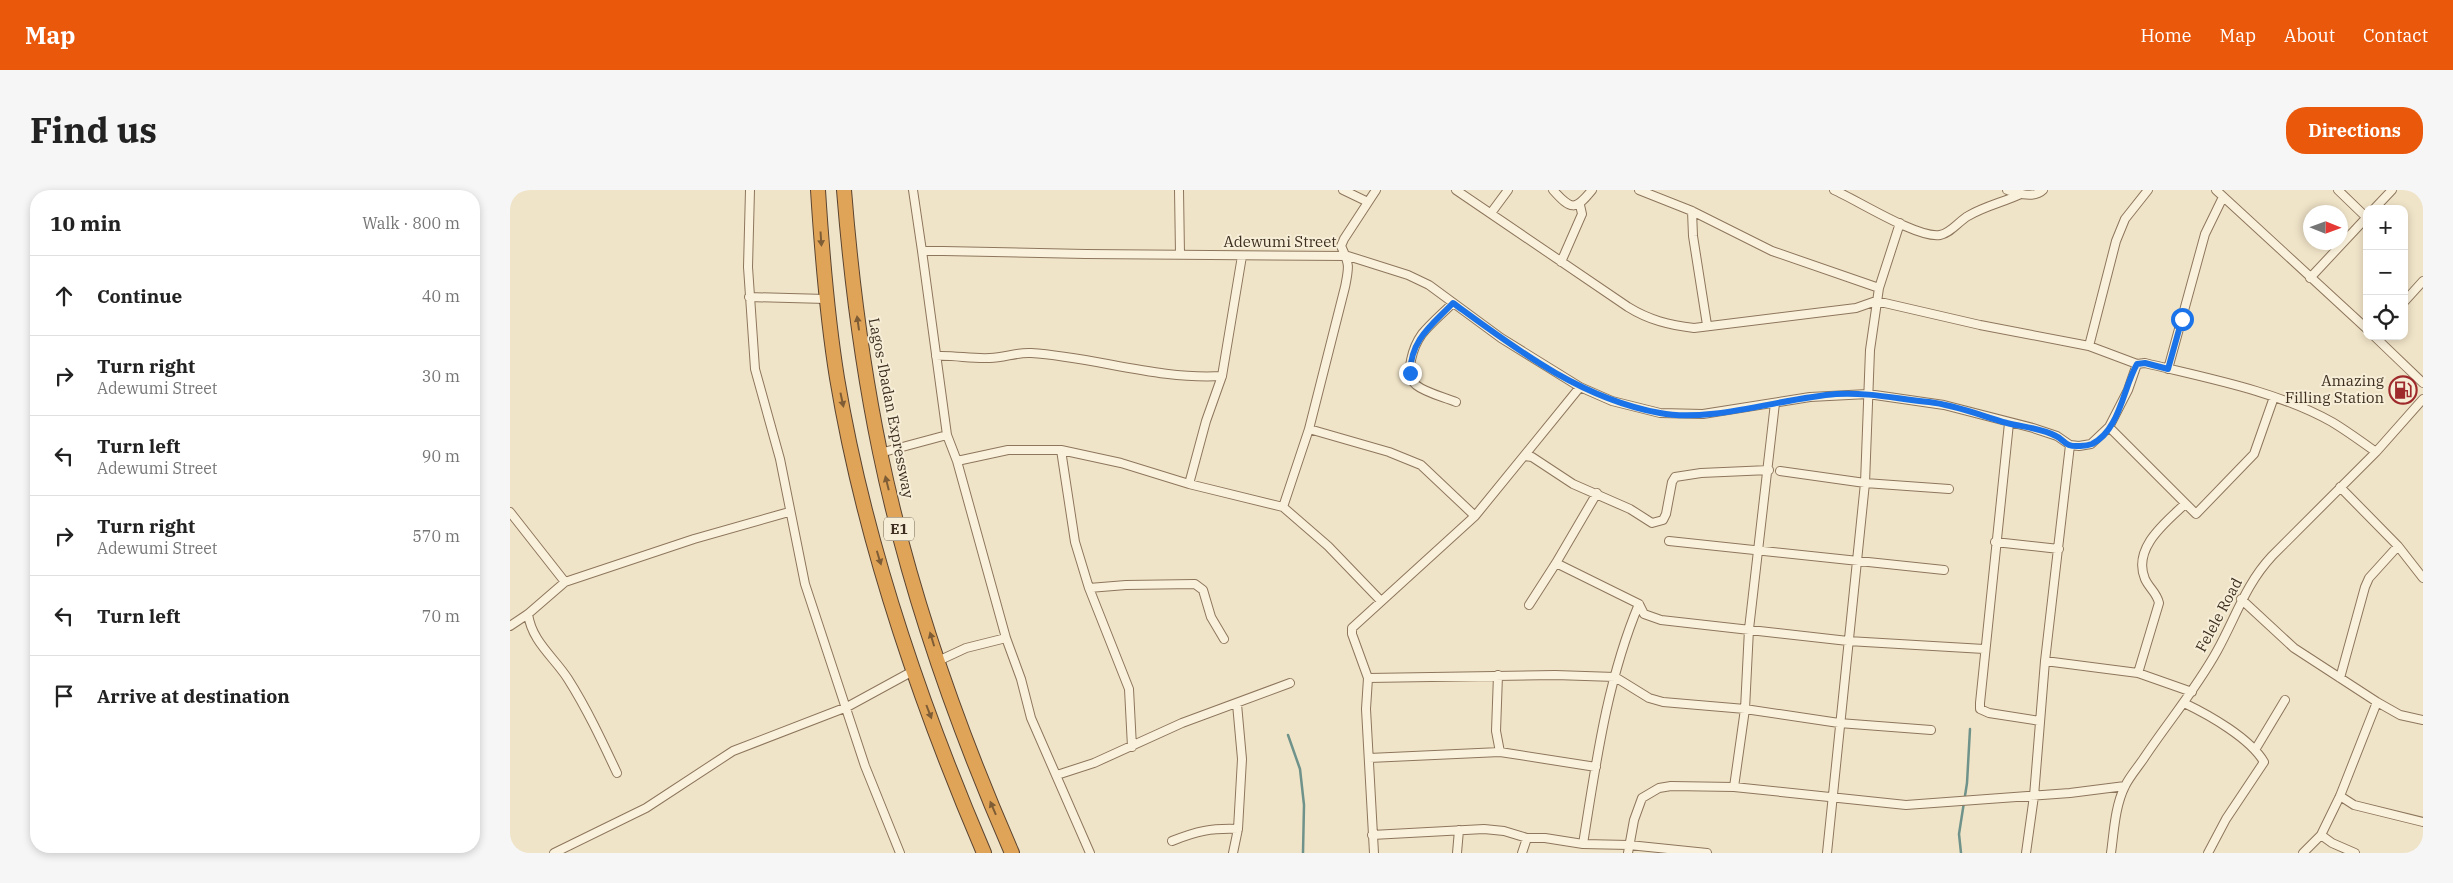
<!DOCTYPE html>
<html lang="en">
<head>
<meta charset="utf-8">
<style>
  body { margin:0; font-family:"IBM Plex Serif",serif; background:#f6f6f6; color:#222 }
  .controls { position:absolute; right:15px; top:15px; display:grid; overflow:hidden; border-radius:10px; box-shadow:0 2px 8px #0003 }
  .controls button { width:45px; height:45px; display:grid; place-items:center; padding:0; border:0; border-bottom:1px solid #e0e0e0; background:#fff; color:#222; font:25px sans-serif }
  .compass { position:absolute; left:1793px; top:15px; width:45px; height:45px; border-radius:50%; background:#fff; box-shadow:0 2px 8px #0003; rotate:91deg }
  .stop { position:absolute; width:15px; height:15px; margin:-11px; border:4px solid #1a73e8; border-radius:50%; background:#fff }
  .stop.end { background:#1a73e8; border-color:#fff; box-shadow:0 1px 5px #0008 }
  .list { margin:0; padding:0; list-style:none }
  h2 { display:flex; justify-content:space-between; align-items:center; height:65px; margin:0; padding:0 20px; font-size:21px }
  h2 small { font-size:16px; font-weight:400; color:#767676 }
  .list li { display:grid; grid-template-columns:32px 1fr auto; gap:15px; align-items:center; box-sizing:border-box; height:80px; padding:0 20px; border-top:1px solid #e0e0e0 }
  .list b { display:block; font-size:19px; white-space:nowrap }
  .list p { margin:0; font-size:16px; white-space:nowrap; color:#767676 }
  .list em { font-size:16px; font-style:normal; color:#767676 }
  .icon { flex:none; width:28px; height:28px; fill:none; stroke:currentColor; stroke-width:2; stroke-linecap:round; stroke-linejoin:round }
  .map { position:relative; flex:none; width:1913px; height:663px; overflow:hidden; border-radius:20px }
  header { display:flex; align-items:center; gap:30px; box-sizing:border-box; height:70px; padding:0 25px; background:#ea580c; color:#fff }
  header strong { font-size:24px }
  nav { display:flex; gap:28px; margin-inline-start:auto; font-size:18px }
  .intro { display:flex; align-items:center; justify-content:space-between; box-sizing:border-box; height:120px; padding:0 30px }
  h1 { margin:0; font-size:35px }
  .button { padding:12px 22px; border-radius:20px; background:#ea580c; color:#fff; font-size:18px; font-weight:700 }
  main { display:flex; gap:30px; padding:0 30px }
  aside { flex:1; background:#fff; border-radius:20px; box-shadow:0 2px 8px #0003 }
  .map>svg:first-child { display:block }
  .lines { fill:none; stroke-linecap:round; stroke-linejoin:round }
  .stream { stroke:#6f938a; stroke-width:2.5 }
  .street-casing { stroke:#8d765c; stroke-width:10 }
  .highway-casing { stroke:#5b4430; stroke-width:16 }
  .street { stroke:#faf1dc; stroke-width:8 }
  .highway { stroke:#e0a458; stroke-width:14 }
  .oneway { fill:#7e5d36 }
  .route { stroke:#1a73e8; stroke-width:6 }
  .labels { text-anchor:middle; stroke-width:4; stroke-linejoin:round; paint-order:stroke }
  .shield { fill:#f7eed8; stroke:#756857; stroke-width:1 }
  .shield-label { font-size:14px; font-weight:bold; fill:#3d2e20 }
  .street-label { font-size:15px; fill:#3d2e20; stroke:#f7eed8 }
  .poi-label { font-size:15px; fill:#3d2e20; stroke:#f7eed8; text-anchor:end }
</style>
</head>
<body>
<header>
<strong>Map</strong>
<nav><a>Home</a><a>Map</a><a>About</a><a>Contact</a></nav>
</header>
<div class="intro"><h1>Find us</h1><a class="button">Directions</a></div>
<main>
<aside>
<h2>10 min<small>Walk · 800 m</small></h2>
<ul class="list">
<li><svg class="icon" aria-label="ahead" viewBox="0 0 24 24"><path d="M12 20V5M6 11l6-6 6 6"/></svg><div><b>Continue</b></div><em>40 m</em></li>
<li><svg class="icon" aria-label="right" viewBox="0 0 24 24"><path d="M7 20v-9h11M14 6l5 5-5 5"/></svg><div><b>Turn right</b><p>Adewumi Street</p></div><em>30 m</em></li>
<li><svg class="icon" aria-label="left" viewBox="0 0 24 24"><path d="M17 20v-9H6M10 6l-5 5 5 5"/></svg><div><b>Turn left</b><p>Adewumi Street</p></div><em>90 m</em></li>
<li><svg class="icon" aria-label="right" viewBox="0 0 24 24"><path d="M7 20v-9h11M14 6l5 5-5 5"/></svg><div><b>Turn right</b><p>Adewumi Street</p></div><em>570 m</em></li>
<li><svg class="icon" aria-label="left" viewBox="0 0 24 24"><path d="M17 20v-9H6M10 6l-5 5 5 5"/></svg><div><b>Turn left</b></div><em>70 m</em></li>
<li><svg class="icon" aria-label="arrive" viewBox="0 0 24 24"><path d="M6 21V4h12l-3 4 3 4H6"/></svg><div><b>Arrive at destination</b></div></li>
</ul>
</aside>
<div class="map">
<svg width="1913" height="663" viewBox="0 0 1913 663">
  <rect width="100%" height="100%" fill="#f0e4c8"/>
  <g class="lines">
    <path class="stream" d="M778,545L790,579L794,615L793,663
      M1451,663L1449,644L1457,593L1460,539"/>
    <g class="street-casing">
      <path id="street" d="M240,0L238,77L245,179L270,269L295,394L355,576L390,663
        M403,0L412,61
        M669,0L670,64
        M833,0L858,12
        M946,0L1118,117C1139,130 1159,135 1184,138L1346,118L1366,111L1470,135L1579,156L1627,174
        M1043,0C1061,20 1065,21 1082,0
        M1129,0L1182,21L1262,61L1369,98
        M1324,0C1347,10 1408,49 1430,45C1441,43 1449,31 1458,26C1475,16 1494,12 1511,4
        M1497,0C1507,3 1524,9 1533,0
        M1706,0L1857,139
        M1828,0L1856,27
        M1864,19L1882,0
        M1182,21L1183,46L1197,135
        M981,23L998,0
        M1051,72L1072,24L1070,15
        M1800,88L1857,27
        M239,107L316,109
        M1894,112L1913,91
        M943,113C933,123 921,133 912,144C904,155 893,184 906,195C916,203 934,207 946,212
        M1864,146L1913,193
        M1579,156L1606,51L1615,29L1638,0
        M426,166C445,165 461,169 480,168C494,168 507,162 521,163C585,167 648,190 712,186
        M1658,179L1695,44L1713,7
        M1499,233L1470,513V519L1479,523L1530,531
        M1599,237L1686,324L1744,264L1764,207
        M799,239L879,262L911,275L965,326
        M437,245L447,271L496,448L511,489L521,528L580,663
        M551,260L565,352L579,398L619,499L622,557
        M370,263L437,245L412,61H433L576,64L838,66L898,85L919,95L991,148L1070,197L1102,211L1150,223L1193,224L1300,207L1358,204L1434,215L1523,238L1547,246L1560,255L1569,256L1581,254L1599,237L1618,200L1627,174L1635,173C1696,188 1767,201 1822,232C1837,241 1852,252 1866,262
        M1014,266L1022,267L1063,294L1120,319L1142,333L1153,330L1156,324L1162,292L1165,287L1191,283L1259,280
        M447,271L498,260H551L611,273L679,294L773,317L818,356L871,411
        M1270,281L1355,293L1439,299
        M679,294L696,231L712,186L732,66
        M1830,297L1888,356L1913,388
        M773,317L799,239L835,97C839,77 840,75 831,56L834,49L866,0
        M0,322L55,392
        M1159,351L1434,380
        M1485,352L1549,359
        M1046,373L1129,414L1134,424L1151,430L1338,451L1474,459
        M579,398L616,395L685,394L693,400L701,427L714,449
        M1731,409L1784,458L1867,512L1890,525L1913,530
        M1019,415L1046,373L1087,303
        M18,424C22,452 44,467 58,489C77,519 92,551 107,583
        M0,436L18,424L55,392L184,349L279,322
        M428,471L456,458L496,448
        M1535,471L1628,483L1682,502
        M1628,483L1649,413C1647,403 1639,398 1635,389C1622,358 1656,332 1675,314
        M988,485L986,541L990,562
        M858,488L1045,485L1105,487L1139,508L1153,512L1235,519L1329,533L1421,540
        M1830,488L1855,397L1859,388L1888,356
        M1674,513C1699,525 1740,548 1754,572L1716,629L1698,663
        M1745,560L1775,510
        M859,568L990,562L1086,577
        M547,585L584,573L672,533L780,493
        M1224,597L1235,519L1239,439L1265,213
        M1830,606L1844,615L1913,632
        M862,645L974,639L994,641L1017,648H1035L1073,654L1119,655L1197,663
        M1811,645L1822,653L1845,663
        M662,651C687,641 701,638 728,639
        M1073,654C1086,573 1097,490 1129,414
        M44,663L136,618L223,561L337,517L403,481
        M723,663L728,639L732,569L727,514
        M864,663L856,519L858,488L842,444V438L965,326L1070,197
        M947,663L949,640
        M1012,663L1017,648
        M1118,663L1124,630L1132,608L1149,598L1161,596L1224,597L1396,615L1560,603L1615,596
        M1317,663L1355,293L1360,160L1369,98L1390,33
        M1516,663L1524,606L1535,471L1560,255
        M1601,663C1604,641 1605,616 1615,596C1620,586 1628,577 1634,568C1658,532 1686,499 1707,461C1726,427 1735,395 1762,366L1866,262L1913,209
        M1793,663L1811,645L1830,606L1867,512"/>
    </g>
    <g class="highway-casing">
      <path id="highway" d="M308,0C312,63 317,126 327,188C354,351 409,511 474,663
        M334,0C341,88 352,175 370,262C398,397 447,537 502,663"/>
    </g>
    <use href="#street" class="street"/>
    <use href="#highway" class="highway"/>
  </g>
  <defs><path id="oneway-solid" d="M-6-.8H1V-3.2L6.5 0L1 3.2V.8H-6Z" transform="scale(1.25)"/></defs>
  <g class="oneway">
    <use href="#oneway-solid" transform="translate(311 49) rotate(86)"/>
    <use href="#oneway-solid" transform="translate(348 133) rotate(-98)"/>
    <use href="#oneway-solid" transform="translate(332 210) rotate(78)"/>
    <use href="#oneway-solid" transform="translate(377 293) rotate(-104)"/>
    <use href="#oneway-solid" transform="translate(369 368) rotate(73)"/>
    <use href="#oneway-solid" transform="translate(422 449) rotate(-107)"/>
    <use href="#oneway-solid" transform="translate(419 522) rotate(69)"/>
    <use href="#oneway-solid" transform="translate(483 618) rotate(-113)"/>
  </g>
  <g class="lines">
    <path class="route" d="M900,183C901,149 921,136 943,113C1006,159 1071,209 1150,223C1200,233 1273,208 1326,204C1358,202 1388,209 1419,212C1446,215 1472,226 1497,233C1513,237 1531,238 1546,246C1551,248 1554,253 1559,255C1564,257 1576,256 1582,254C1610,240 1613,198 1627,174L1635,173L1658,179L1672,129"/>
  </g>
  <defs>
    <g id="fuel-ring" transform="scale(1.4375)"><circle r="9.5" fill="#f7eed8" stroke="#9e2a2b" stroke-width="1.5"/><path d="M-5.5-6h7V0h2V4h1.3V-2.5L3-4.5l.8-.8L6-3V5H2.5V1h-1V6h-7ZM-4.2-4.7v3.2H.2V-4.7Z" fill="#9e2a2b"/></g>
  </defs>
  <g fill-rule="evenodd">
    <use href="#fuel-ring" x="1893" y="200"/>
  </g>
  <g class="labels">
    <rect class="shield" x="374" y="327.5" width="30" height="23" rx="4"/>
    <g class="shield-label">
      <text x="389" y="344">E1</text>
    </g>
    <g class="street-label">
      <text x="770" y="57">Adewumi Street</text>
      <text transform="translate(381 218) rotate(79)" y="5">Lagos-Ibadan Expressway</text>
      <text transform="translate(1709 425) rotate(-62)" y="5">Felele Road</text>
    </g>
    <g class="poi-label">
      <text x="1874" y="196">Amazing<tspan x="1874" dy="17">Filling Station</tspan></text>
    </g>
  </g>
</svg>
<div class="controls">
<button>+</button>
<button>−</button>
<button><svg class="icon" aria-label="locate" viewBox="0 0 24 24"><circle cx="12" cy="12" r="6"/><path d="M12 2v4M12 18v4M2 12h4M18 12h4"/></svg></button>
</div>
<svg class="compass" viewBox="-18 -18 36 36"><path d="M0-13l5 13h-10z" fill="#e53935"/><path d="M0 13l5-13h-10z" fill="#767676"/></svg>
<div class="stop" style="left:1672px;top:129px"></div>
<div class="stop end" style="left:900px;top:183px"></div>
</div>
</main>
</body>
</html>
